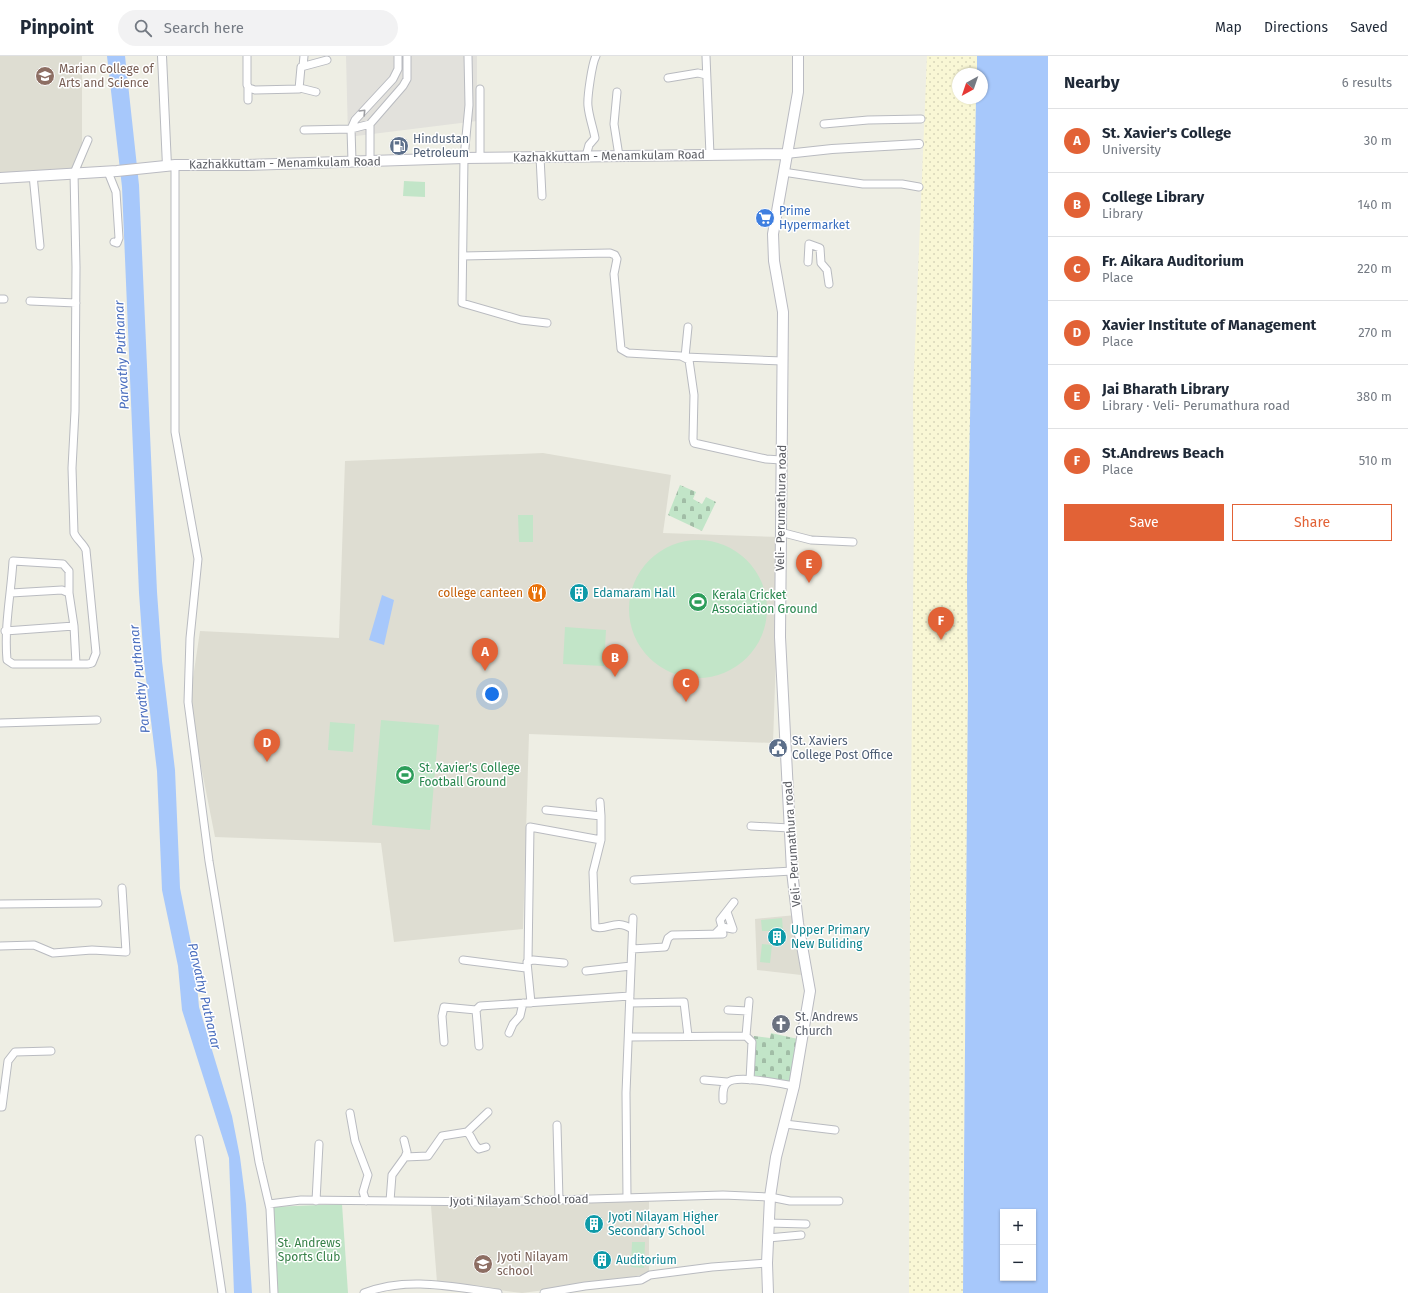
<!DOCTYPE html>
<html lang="en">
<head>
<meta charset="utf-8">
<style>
  body { margin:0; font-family:"Fira Sans",sans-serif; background:#f2f2f3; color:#1f2937 }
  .controls { position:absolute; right:12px; bottom:12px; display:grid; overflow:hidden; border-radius:0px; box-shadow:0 1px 3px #0004 }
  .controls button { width:36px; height:36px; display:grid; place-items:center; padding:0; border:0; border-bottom:1px solid #e0e1e3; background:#fff; color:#1f2937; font:20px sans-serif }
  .compass { position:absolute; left:952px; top:12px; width:36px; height:36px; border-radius:50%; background:#fff; box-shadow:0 1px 3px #0004; rotate:220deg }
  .you { position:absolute; left:492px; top:638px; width:14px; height:14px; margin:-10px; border:3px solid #fff; border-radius:50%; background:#1a73e8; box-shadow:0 0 0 6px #1a73e833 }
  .badge { display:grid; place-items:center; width:26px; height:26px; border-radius:50%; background:#e26236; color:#fff; font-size:13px; font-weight:700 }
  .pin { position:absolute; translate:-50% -33px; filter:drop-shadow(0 1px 2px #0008) }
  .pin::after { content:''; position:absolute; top:21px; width:14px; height:12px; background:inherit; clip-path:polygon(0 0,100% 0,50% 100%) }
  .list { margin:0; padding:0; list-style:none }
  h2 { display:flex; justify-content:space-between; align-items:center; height:52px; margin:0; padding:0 16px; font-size:17px }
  h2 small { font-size:13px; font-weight:400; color:#747a83 }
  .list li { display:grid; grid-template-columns:26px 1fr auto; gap:12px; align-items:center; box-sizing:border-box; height:64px; padding:0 16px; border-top:1px solid #e0e1e3 }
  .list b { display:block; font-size:15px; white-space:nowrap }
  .list p { margin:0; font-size:13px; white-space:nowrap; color:#747a83 }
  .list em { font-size:13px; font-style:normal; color:#747a83 }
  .actions { display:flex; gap:8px; padding:12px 16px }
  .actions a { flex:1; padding:9px 0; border:1px solid #e26236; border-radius:0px; text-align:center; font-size:14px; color:#e26236 }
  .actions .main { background:#e26236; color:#fff }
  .icon { flex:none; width:22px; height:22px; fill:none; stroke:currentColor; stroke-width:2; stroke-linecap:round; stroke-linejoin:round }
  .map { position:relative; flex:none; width:1048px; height:1237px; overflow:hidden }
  header { display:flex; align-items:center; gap:24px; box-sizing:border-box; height:56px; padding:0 20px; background:#fff; border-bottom:1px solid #e0e1e3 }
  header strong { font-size:19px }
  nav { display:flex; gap:22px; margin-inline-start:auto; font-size:14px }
  .search { width:280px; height:36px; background:#f2f2f3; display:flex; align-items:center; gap:10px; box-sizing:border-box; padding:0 14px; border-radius:22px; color:#747a83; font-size:15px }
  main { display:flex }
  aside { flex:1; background:#fff }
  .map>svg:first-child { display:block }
  .industrial { fill:#e2e1dc }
  .education { fill:#deddd2 }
  .sand { fill:url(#sand-dots) }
  .cemetery { fill:url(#cemetery-stones) }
  .green { fill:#c2e5c8 }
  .water { fill:#a7c8fb; fill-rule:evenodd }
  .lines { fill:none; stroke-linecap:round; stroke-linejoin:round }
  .minor-casing { stroke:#b9bbc0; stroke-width:9 }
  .tertiary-casing { stroke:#b9bbc0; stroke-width:10 }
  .secondary-casing { stroke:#babbc2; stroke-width:12 }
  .minor { stroke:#fff; stroke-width:7 }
  .tertiary { stroke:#fff; stroke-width:8 }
  .secondary { stroke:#fff; stroke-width:10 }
  .oneway { stroke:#9d9ea2 }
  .labels { text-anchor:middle; stroke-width:3; stroke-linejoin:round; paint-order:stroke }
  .education-label { font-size:12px; fill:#785e54; stroke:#fff; text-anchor:start }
  .service-label { font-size:12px; fill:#4e5e75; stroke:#fff; text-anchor:start }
  .street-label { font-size:12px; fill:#5c5e64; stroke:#fff }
  .shop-label { font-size:12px; fill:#366cbe; stroke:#fff; text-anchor:start }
  .food-label { font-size:12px; fill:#c56008; stroke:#fff; text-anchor:end }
  .culture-label { font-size:12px; fill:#0d838f; stroke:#fff; text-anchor:start }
  .leisure-label { font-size:12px; fill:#27864d; stroke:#fff; text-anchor:start }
  .worship-label { font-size:12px; fill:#5b616d; stroke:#fff; text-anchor:start }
  .park-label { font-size:12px; fill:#378048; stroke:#fff }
  .water-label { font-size:13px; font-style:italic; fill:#4a6ebe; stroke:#fff }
</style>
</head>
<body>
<header>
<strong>Pinpoint</strong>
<div class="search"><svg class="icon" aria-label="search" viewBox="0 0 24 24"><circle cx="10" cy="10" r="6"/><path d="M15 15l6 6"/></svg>Search here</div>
<nav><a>Map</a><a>Directions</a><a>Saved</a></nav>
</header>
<main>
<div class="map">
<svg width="1048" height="1237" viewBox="0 0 1048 1237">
  <defs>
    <pattern id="sand-dots" width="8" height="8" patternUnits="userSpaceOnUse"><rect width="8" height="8" fill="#f9f7d5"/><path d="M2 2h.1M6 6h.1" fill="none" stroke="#d8d6ba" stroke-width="1.8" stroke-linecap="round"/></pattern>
    <pattern id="cemetery-stones" width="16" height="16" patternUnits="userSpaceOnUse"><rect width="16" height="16" fill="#c2e5c8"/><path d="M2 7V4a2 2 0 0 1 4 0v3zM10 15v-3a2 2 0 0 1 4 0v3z" fill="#a1bda6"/></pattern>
  </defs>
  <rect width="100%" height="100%" fill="#eeeee4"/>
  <path class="industrial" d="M346,0H477V65L348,81Z"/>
  <path class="education" d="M0,0H82V115L0,120Z
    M543,397L671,419L663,477L780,481L773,687L529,678L523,873L394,886L381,787L215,781L189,649L200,575L339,582L345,405Z
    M796,859L801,919L757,914L755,863Z
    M649,1144V1217L614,1225L522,1237L437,1226L431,1150Z"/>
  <path class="sand" d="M927,0H977V18H958V42H976L977,73L967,525L968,626L963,1237H909L910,840L914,460L913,339Z"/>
  <path class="cemetery" d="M680,429L696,436L693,443L702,448L706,441L716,446L702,475L668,459Z
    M771,977L798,983L790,1027L753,1022L751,1017L754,980L770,982Z"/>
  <path class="green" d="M404,125L425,126V141L403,140Z
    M518,459H533V486H519Z
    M629 553a69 69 0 1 1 138 0a69 69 0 1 1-138 0Z
    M565,571L606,574L604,610L563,608Z
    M381,664L439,669L430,774L372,769Z
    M330,666L355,668L353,696L328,694Z
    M782,862L783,875H762L761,864Z
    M762,888L772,889L770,907L760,906Z
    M342,1148L348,1237H276L272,1151Z
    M632,1186H645L644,1212L631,1211Z"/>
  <path class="water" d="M107,0H125L139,129L157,536L162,605L175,714L180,832L195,907L199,951L232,1060L240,1101L246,1148L252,1237H234L229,1102L182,954L178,910L162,834L157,715L144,606L139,537L122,131Z
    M977,0H1048V1237H963L968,626L967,525L976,42H982V18H977ZM1003,1156H1033V1222H1003Z
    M382,539L394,544L384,589L369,584Z"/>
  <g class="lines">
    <g class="minor-casing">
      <path id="minor" d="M247,0V29L249,32L255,34L299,33L301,11L327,4
        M468,0L469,49L464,102L462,247L521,264L547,267
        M706,0L710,99
        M303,10L304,0
        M668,22L698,17L706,19
        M248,31V44
        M300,32L316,36
        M480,33V101
        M617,36L614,68L619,100
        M824,68L868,64L921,63
        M304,74L351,73L370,68
        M586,100L589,89L595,82C593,71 589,61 588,50C587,42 592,7 596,0
        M540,101L542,140
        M352,105L351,73L355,64L393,23L398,13V0
        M370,106V68L403,30L407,23V0
        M175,109V376L198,503L190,582L188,646L209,805L259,1106L270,1153L274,1237
        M108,116L116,136L119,182L117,187L114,186
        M783,116L863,128H902L919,131
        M33,119L40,190
        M463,200L610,197L615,199L617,203L614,218L621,293L628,297L681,300L689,304L694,339L693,383L694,387L766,403L781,404
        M808,206L809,188L820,192L821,207L827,214L829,228
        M0,243H4
        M30,245L76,247
        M688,271L685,301L783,305
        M780,476L811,484L853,486
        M11,537L62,534L69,537L74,570L76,608
        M69,537V515L63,508L13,505C11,538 4,570 7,604L13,608H88L92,607L96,597L86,494C83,487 77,484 74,477L72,412L75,355L76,211L74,117L88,84
        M5,575L74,570
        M0,667L97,664
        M600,746L601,760
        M546,754L601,760V784L593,816L595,871C608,875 615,862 632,873
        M751,770L790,772
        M634,824L792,815
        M0,848L98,847
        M722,871L733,873L727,856
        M715,878L722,871L720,864L734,846
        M0,890L34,889L53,897L92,894L126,896L122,832
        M632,893L665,891L668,882L672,879L723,878
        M463,904L526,912
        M528,904L530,771L601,784
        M586,915L631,910
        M531,947L527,906L533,904L564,907
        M630,947L684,946L688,980
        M728,954L748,955
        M509,977L513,968L520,960L523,947
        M746,980L749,945
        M629,981L746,980L752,986L750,1024
        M444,986L442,960L444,951L476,954
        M479,990L476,954L480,950L630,940
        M704,1024L727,1026
        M723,1044C723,1038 722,1031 727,1027C735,1018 782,1028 794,1030
        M0,1051H2L8,1005L15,996L51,995
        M350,1057L355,1085L368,1119L363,1136L366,1145
        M785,1068L835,1074
        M557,1069L559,1144
        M467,1076C473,1081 472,1088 479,1093L486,1091
        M199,1083L222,1237
        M404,1084L407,1096L405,1101
        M627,1142L626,1037L633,862
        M316,1145L319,1088
        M390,1145L392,1119L405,1101L428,1100L442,1080L467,1076L488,1056
        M269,1148L301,1144L495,1146L723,1139L770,1141L790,1145H839
        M768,1167L806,1168
        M768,1182L801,1179
        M364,1237C407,1220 453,1231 498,1237
        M544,1237L585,1230L641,1224L650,1219L712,1211L767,1207"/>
    </g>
    <g class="tertiary-casing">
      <path id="tertiary" d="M162,0L167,110
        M786,98L832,93L919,88"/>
    </g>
    <g class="secondary-casing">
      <path id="secondary" d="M0,122L117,115L175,109H245L464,102L786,98
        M768,1237L767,1207L770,1141L776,1101L794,1030L810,935L798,867L792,815L780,581L783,256L774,205L773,178L798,36V0"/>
    </g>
    <use href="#minor" class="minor"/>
    <use href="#tertiary" class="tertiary"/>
    <use href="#secondary" class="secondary"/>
  </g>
  <defs><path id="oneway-chevron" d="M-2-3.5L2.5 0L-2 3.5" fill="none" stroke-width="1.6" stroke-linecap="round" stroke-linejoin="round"/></defs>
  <use class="oneway" href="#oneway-chevron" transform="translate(363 56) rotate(-46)"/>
  <defs>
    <g id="university-disc" transform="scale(1)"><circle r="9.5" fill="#8d6e63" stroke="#fff"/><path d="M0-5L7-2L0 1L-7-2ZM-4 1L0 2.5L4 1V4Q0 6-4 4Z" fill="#fff"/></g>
    <g id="fuel-disc" transform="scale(1)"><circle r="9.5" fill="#5c6f8a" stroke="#fff"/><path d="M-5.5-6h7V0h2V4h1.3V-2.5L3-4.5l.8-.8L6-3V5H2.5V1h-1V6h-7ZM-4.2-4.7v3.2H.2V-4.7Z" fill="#fff"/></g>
    <g id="supermarket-disc" transform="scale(1)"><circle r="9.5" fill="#3f7fe0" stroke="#fff"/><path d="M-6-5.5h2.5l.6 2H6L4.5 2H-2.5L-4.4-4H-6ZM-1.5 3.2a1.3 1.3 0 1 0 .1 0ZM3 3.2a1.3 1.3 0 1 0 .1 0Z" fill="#fff"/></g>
    <g id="restaurant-disc" transform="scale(1)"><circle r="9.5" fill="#e8710a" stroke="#fff"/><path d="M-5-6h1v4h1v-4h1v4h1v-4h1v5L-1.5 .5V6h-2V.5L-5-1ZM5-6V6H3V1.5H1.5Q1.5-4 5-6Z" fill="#fff"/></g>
    <g id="building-disc" transform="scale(1)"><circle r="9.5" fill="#0f9aa8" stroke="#fff"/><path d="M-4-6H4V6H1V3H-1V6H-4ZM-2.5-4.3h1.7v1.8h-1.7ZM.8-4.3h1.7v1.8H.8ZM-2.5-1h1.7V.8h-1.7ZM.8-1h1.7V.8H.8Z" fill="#fff"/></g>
    <g id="stadium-disc" transform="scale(1)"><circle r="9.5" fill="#2e9e5b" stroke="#fff"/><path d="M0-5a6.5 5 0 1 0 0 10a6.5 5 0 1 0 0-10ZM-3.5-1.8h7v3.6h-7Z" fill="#fff"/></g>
    <g id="civic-disc" transform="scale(1)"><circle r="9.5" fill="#5c6f8a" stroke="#fff"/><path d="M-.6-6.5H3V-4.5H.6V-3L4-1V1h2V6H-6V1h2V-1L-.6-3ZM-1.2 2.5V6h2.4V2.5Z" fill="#fff"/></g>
    <g id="church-disc" transform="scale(1)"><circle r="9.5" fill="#6b7280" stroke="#fff"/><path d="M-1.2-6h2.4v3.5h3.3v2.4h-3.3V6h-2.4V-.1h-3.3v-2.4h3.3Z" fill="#fff"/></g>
    <g id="school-disc" transform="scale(1)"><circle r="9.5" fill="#8d6e63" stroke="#fff"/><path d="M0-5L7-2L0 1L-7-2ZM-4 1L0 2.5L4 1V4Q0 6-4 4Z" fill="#fff"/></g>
  </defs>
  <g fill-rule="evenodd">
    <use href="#university-disc" x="45" y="20"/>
    <use href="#fuel-disc" x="399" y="90"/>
    <use href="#supermarket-disc" x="765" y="162"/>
    <use href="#restaurant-disc" x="537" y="537"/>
    <use href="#building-disc" x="579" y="537"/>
    <use href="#stadium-disc" x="698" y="546"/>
    <use href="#civic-disc" x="778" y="692"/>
    <use href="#stadium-disc" x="405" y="719"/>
    <use href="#building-disc" x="777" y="881"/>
    <use href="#church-disc" x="781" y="968"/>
    <use href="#building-disc" x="594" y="1168"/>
    <use href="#building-disc" x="602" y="1204"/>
    <use href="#school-disc" x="483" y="1208"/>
  </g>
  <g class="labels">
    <g class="education-label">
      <text x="59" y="17">Marian College of<tspan x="59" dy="14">Arts and Science</tspan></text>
      <text x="497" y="1205">Jyoti Nilayam<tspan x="497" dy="14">school</tspan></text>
    </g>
    <g class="service-label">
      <text x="413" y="87">Hindustan<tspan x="413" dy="14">Petroleum</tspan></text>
      <text x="792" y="689">St. Xaviers<tspan x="792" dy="14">College Post Office</tspan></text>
    </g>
    <g class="street-label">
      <text transform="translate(609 100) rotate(-1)" y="4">Kazhakkuttam - Menamkulam Road</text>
      <text transform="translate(285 107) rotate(-1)" y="4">Kazhakkuttam - Menamkulam Road</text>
      <text transform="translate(781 452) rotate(-89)" y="4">Veli- Perumathura road</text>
      <text transform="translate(792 788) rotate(-94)" y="4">Veli- Perumathura road</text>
      <text transform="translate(519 1144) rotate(-1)" y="4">Jyoti Nilayam School road</text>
    </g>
    <g class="shop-label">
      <text x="779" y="159">Prime<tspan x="779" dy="14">Hypermarket</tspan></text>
    </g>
    <g class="food-label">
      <text x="523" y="541">college canteen</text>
    </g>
    <g class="culture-label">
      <text x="593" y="541">Edamaram Hall</text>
      <text x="791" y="878">Upper Primary<tspan x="791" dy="14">New Buliding</tspan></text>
      <text x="608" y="1165">Jyoti Nilayam Higher<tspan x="608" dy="14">Secondary School</tspan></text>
      <text x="616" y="1208">Auditorium</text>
    </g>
    <g class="leisure-label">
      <text x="712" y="543">Kerala Cricket<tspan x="712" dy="14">Association Ground</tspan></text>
      <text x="419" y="716">St. Xavier's College<tspan x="419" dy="14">Football Ground</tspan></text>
    </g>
    <g class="worship-label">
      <text x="795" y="965">St. Andrews<tspan x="795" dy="14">Church</tspan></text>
    </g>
    <g class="park-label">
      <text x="309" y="1191">St. Andrews<tspan x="309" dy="14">Sports Club</tspan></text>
    </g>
    <g class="water-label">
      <text transform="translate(121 299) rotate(-93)" y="5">Parvathy Puthanar</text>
      <text transform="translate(139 623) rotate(-96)" y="5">Parvathy Puthanar</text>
      <text transform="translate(205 940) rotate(77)" y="5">Parvathy Puthanar</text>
    </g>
  </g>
</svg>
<div class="controls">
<button>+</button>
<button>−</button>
</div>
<svg class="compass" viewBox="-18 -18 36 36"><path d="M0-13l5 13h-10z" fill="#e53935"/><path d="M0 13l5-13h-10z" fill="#747a83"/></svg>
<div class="you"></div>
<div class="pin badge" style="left:485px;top:615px">A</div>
<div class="pin badge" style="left:615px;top:621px">B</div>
<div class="pin badge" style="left:686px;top:646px">C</div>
<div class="pin badge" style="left:267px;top:706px">D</div>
<div class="pin badge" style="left:809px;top:527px">E</div>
<div class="pin badge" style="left:941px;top:584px">F</div>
</div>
<aside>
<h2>Nearby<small>6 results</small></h2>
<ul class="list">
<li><span class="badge">A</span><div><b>St. Xavier's College</b><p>University</p></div><em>30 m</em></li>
<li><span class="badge">B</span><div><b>College Library</b><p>Library</p></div><em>140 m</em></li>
<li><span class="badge">C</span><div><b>Fr. Aikara Auditorium</b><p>Place</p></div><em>220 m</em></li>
<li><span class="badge">D</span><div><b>Xavier Institute of Management</b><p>Place</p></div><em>270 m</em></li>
<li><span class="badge">E</span><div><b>Jai Bharath Library</b><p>Library · Veli- Perumathura road</p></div><em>380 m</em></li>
<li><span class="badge">F</span><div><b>St.Andrews Beach</b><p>Place</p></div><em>510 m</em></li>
</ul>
<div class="actions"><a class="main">Save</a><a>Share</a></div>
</aside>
</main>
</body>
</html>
